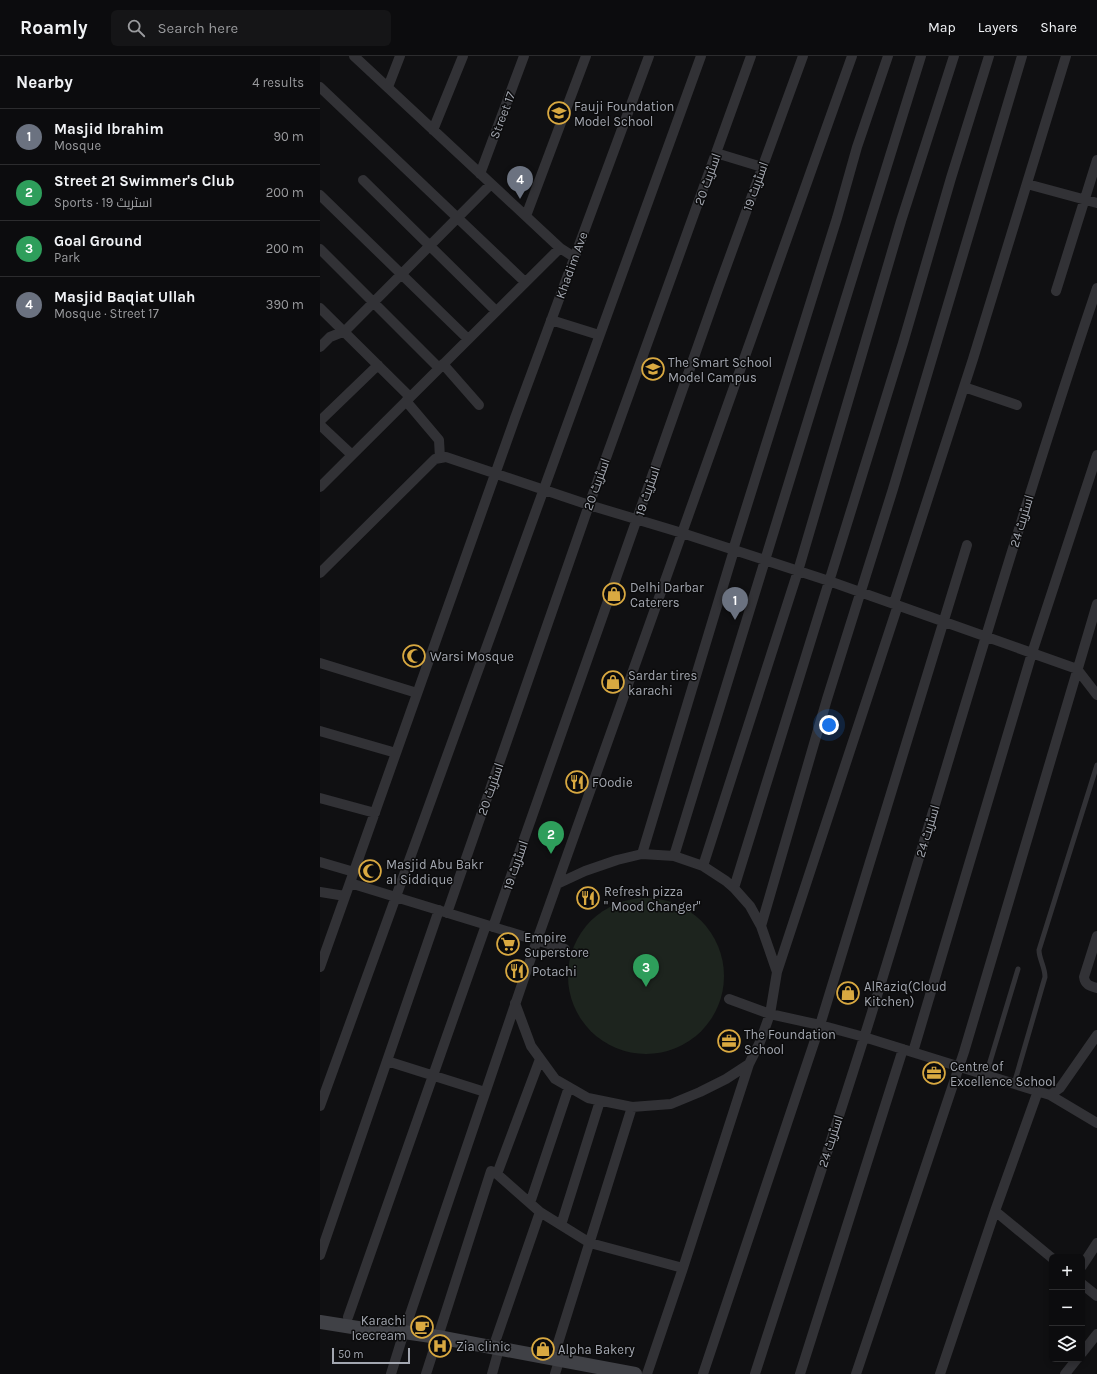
<!DOCTYPE html>
<html lang="en">
<head>
<meta charset="utf-8">
<style>
  body { margin:0; font-family:Karla,Cairo,sans-serif; background:#151517; color:#f1f3f6 }
  .controls { position:absolute; right:12px; bottom:12px; display:grid; overflow:hidden; border-radius:6px; box-shadow:0 2px 6px #0003 }
  .controls button { width:36px; height:36px; display:grid; place-items:center; padding:0; border:0; border-bottom:1px solid #2c2c2e; background:#0c0c0e; color:#f1f3f6; font:20px sans-serif }
  .scale { position:absolute; left:12px; bottom:10px; width:78px; box-sizing:border-box; padding-left:4px; border:2px solid #a3a7b0; border-top:0; font-size:11px; line-height:14px; white-space:nowrap; color:#a3a7b0; -webkit-text-stroke:3px #0b0b0c; paint-order:stroke }
  .you { position:absolute; left:509px; top:669px; width:14px; height:14px; margin:-10px; border:3px solid #fff; border-radius:50%; background:#1a73e8; box-shadow:0 0 0 6px #1a73e833 }
  .badge { display:grid; place-items:center; width:26px; height:26px; border-radius:50%; background:#7c3aed; color:#fff; font-size:13px; font-weight:700 }
  .pin { position:absolute; translate:-50% -33px; filter:drop-shadow(0 1px 2px #0008) }
  .pin::after { content:''; position:absolute; top:21px; width:14px; height:12px; background:inherit; clip-path:polygon(0 0,100% 0,50% 100%) }
  .list { margin:0; padding:0; list-style:none }
  h2 { display:flex; justify-content:space-between; align-items:center; height:52px; margin:0; padding:0 16px; font-size:17px }
  h2 small { font-size:13px; font-weight:400; color:#9a9b9e }
  .list li { display:grid; grid-template-columns:26px 1fr auto; gap:12px; align-items:center; box-sizing:border-box; height:56px; padding:0 16px; border-top:1px solid #2c2c2e }
  .list b { display:block; font-size:15px; white-space:nowrap }
  .list p { margin:0; font-size:13px; white-space:nowrap; color:#9a9b9e }
  .list em { font-size:13px; font-style:normal; color:#9a9b9e }
  .icon { flex:none; width:22px; height:22px; fill:none; stroke:currentColor; stroke-width:2; stroke-linecap:round; stroke-linejoin:round }
  .map { position:relative; flex:none; width:777px; height:1318px; overflow:hidden }
  header { display:flex; align-items:center; gap:24px; box-sizing:border-box; height:56px; padding:0 20px; background:#0c0c0e; border-bottom:1px solid #2c2c2e }
  header strong { font-size:19px }
  nav { display:flex; gap:22px; margin-inline-start:auto; font-size:14px }
  .search { width:280px; height:36px; background:#151517; display:flex; align-items:center; gap:10px; box-sizing:border-box; padding:0 14px; border-radius:6px; color:#9a9b9e; font-size:15px }
  main { display:flex }
  aside { flex:1; background:#0c0c0e }
  .map>svg:first-child { display:block }
  .green { fill:#1d241e }
  .lines { fill:none; stroke-linecap:round; stroke-linejoin:round }
  .service { stroke:#323236; stroke-width:5 }
  .minor { stroke:#323236; stroke-width:10 }
  .secondary { stroke:#404146; stroke-width:14 }
  .labels { text-anchor:middle; stroke-width:3; stroke-linejoin:round; paint-order:stroke }
  .poi-label { font-size:13px; fill:#a3a7b0; stroke:#0b0b0c; text-anchor:start }
  .street-label { font-size:13px; fill:#a3a7b0; stroke:#0b0b0c }
</style>
</head>
<body>
<header>
<strong>Roamly</strong>
<div class="search"><svg class="icon" aria-label="search" viewBox="0 0 24 24"><circle cx="10" cy="10" r="6"/><path d="M15 15l6 6"/></svg>Search here</div>
<nav><a>Map</a><a>Layers</a><a>Share</a></nav>
</header>
<main>
<aside>
<h2>Nearby<small>4 results</small></h2>
<ul class="list">
<li><span class="badge" style="background:#6b7280">1</span><div><b>Masjid Ibrahim</b><p>Mosque</p></div><em>90 m</em></li>
<li><span class="badge" style="background:#2e9e5b">2</span><div><b>Street 21 Swimmer's Club</b><p>Sports · اسٹریٹ 19</p></div><em>200 m</em></li>
<li><span class="badge" style="background:#2e9e5b">3</span><div><b>Goal Ground</b><p>Park</p></div><em>200 m</em></li>
<li><span class="badge" style="background:#6b7280">4</span><div><b>Masjid Baqiat Ullah</b><p>Mosque · Street 17</p></div><em>390 m</em></li>
</ul>
</aside>
<div class="map">
<svg width="777" height="1318" viewBox="0 0 777 1318">
  <rect width="100%" height="100%" fill="#101012"/>
  <path class="green" d="M248 920a78 78 0 1 1 156 0a78 78 0 1 1-156 0Z"/>
  <g class="lines">
    <path class="service" d="M666,1019L698,913
      M694,1028L725,921C725,911 719,903 719,894L777,709"/>
    <path class="minor" d="M34,0L240,192L254,201
      M0,31L205,226
      M68,31L80,0
      M113,74L143,0
      M396,97L442,111
      M160,118L204,0
      M43,124L176,255
      M707,128L777,147
      M0,139L148,283
      M206,160L266,0
      M0,193L119,312
      M736,235L777,104
      M0,252L90,341
      M231,264L279,279
      M0,291L10,281L25,275L171,128
      M123,308L159,349
      M644,331L697,349
      M86,345L119,384L120,402
      M0,365L58,309
      M0,369L32,399
      M0,431L240,192
      M413,494L517,162L537,91L568,0
      M0,517L115,403L126,401L269,449L362,477L509,525L757,613L777,639
      M574,547L653,303L746,0
      M0,607L97,637
      M0,675L76,697
      M0,742L55,757
      M322,798L414,494
      M354,800C437,534 517,266 601,0
      M0,806L34,816
      M383,810L478,515L581,165L634,0
      M30,827L245,893
      M414,832L583,287L631,122L669,0
      M0,836L25,840
      M127,857L269,449L431,0
      M441,870L507,643L573,433L702,0
      M173,871L398,233L483,0
      M777,880L764,921C765,929 770,930 777,932
      M0,911L195,362L329,0
      M457,916L578,549
      M409,943L450,958L500,969L544,981L730,1039L777,1067
      M195,947L211,990L235,1023L268,1042L312,1051L351,1048L380,1036L406,1023L429,1008L440,986L450,958L457,916L441,870L430,850L414,832L406,825L383,810L354,800L322,798L297,804L265,815L237,828
      M593,996L712,597L777,399
      M67,1005L165,1036
      M730,1039L740,1032L777,979
      M0,1050L381,0
      M177,1118L220,1003
      M210,1147L249,1031
      M675,1155L732,1202
      M241,1169L280,1045
      M0,1199L119,854
      M762,1210L777,1187
      M762,1228L777,1240
      M28,1261L166,869
      M173,1292L220,1156
      M762,1297L777,1278
      M233,1303L312,1051
      M71,1318L84,1276L217,884L532,0
      M106,1318L171,1115L177,1118L220,1156L270,1187L363,1212
      M172,1318L179,1293
      M235,1318L239,1305
      M327,1318L363,1212L429,1008
      M383,1318L500,969L647,489
      M435,1318C474,1196 515,1075 553,953C627,713 696,471 777,232
      M480,1318L583,993
      M536,1318L644,996L777,548
      M620,1318L675,1155L718,1035
      M745,1318L757,1303"/>
    <path class="secondary" d="M0,1266L76,1278L84,1276L118,1281L315,1318"/>
  </g>
  <defs>
    <g id="school-ring" transform="scale(1.15)"><circle r="9.5" fill="#0b0b0c" stroke="#d9a941" stroke-width="1.5"/><path d="M0-5L7-2L0 1L-7-2ZM-4 1L0 2.5L4 1V4Q0 6-4 4Z" fill="#d9a941"/></g>
    <g id="shop-ring" transform="scale(1.15)"><circle r="9.5" fill="#0b0b0c" stroke="#d9a941" stroke-width="1.5"/><path d="M-5-2.5h2.3a2.7 3.5 0 0 1 5.4 0H5L5.5 6h-11ZM-1.5-2.5h3a1.5 2.3 0 0 0-3 0Z" fill="#d9a941"/></g>
    <g id="mosque-ring" transform="scale(1.15)"><circle r="9.5" fill="#0b0b0c" stroke="#d9a941" stroke-width="1.5"/><path d="M3.5-4.9A6 6 0 1 0 3.5 4.9A5 5 0 1 1 3.5-4.9Z" fill="#d9a941"/></g>
    <g id="restaurant-ring" transform="scale(1.15)"><circle r="9.5" fill="#0b0b0c" stroke="#d9a941" stroke-width="1.5"/><path d="M-5-6h1v4h1v-4h1v4h1v-4h1v5L-1.5 .5V6h-2V.5L-5-1ZM5-6V6H3V1.5H1.5Q1.5-4 5-6Z" fill="#d9a941"/></g>
    <g id="supermarket-ring" transform="scale(1.15)"><circle r="9.5" fill="#0b0b0c" stroke="#d9a941" stroke-width="1.5"/><path d="M-6-5.5h2.5l.6 2H6L4.5 2H-2.5L-4.4-4H-6ZM-1.5 3.2a1.3 1.3 0 1 0 .1 0ZM3 3.2a1.3 1.3 0 1 0 .1 0Z" fill="#d9a941"/></g>
    <g id="office-ring" transform="scale(1.15)"><circle r="9.5" fill="#0b0b0c" stroke="#d9a941" stroke-width="1.5"/><path d="M-6-3h4V-5.5h4V-3h4V5H-6ZM-1-4.5V-3h2v-1.5ZM-6 0V1H6V0Z" fill="#d9a941"/></g>
    <g id="cafe-ring" transform="scale(1.15)"><circle r="9.5" fill="#0b0b0c" stroke="#d9a941" stroke-width="1.5"/><path d="M-5.5-4.5H6V0H3Q3 3.5 0 3.5H-2.5Q-5.5 3.5-5.5 0ZM3-3.2v2h1.7v-2ZM-6 4.5H4V6H-6Z" fill="#d9a941"/></g>
    <g id="hospital-ring" transform="scale(1.15)"><circle r="9.5" fill="#0b0b0c" stroke="#d9a941" stroke-width="1.5"/><path d="M-5-5h3v3.5h4V-5h3V5h-3V1.5h-4V5h-3Z" fill="#d9a941"/></g>
  </defs>
  <g fill-rule="evenodd">
    <use href="#school-ring" x="239" y="57"/>
    <use href="#school-ring" x="333" y="313"/>
    <use href="#shop-ring" x="294" y="538"/>
    <use href="#mosque-ring" x="94" y="600"/>
    <use href="#shop-ring" x="293" y="626"/>
    <use href="#restaurant-ring" x="257" y="726"/>
    <use href="#mosque-ring" x="50" y="815"/>
    <use href="#restaurant-ring" x="268" y="842"/>
    <use href="#supermarket-ring" x="188" y="888"/>
    <use href="#restaurant-ring" x="197" y="915"/>
    <use href="#shop-ring" x="528" y="937"/>
    <use href="#office-ring" x="409" y="985"/>
    <use href="#office-ring" x="614" y="1017"/>
    <use href="#cafe-ring" x="102" y="1271"/>
    <use href="#hospital-ring" x="120" y="1290"/>
    <use href="#shop-ring" x="223" y="1293"/>
  </g>
  <g class="labels">
    <g class="poi-label">
      <text x="254" y="55">Fauji Foundation<tspan x="254" dy="15">Model School</tspan></text>
      <text x="348" y="311">The Smart School<tspan x="348" dy="15">Model Campus</tspan></text>
      <text x="310" y="536">Delhi Darbar<tspan x="310" dy="15">Caterers</tspan></text>
      <text x="110" y="605">Warsi Mosque</text>
      <text x="308" y="624">Sardar tires<tspan x="308" dy="15">karachi</tspan></text>
      <text x="272" y="731">FOodie</text>
      <text x="66" y="813">Masjid Abu Bakr<tspan x="66" dy="15">al Siddique</tspan></text>
      <text x="284" y="840">Refresh pizza<tspan x="284" dy="15">" Mood Changer"</tspan></text>
      <text x="204" y="886">Empire<tspan x="204" dy="15">Superstore</tspan></text>
      <text x="212" y="920">Potachi</text>
      <text x="544" y="935">AlRaziq(Cloud<tspan x="544" dy="15">Kitchen)</tspan></text>
      <text x="424" y="983">The Foundation<tspan x="424" dy="15">School</tspan></text>
      <text x="630" y="1015">Centre of<tspan x="630" dy="15">Excellence School</tspan></text>
      <text x="86" y="1269" text-anchor="end">Karachi<tspan x="86" dy="15">Icecream</tspan></text>
      <text x="136" y="1295">Zia clinic</text>
      <text x="238" y="1298">Alpha Bakery</text>
    </g>
    <g class="street-label">
      <text transform="translate(182 59) rotate(-69)" y="5">Street 17</text>
      <text transform="translate(387 123) rotate(-70)" y="5">اسٹریٹ 20</text>
      <text transform="translate(435 130) rotate(-70)" y="5">اسٹریٹ 19</text>
      <text transform="translate(251 209) rotate(-70)" y="5">Khadim Ave</text>
      <text transform="translate(276 428) rotate(-70)" y="5">اسٹریٹ 20</text>
      <text transform="translate(327 435) rotate(-71)" y="5">اسٹریٹ 19</text>
      <text transform="translate(701 465) rotate(-73)" y="5">اسٹریٹ 24</text>
      <text transform="translate(170 733) rotate(-71)" y="5">اسٹریٹ 20</text>
      <text transform="translate(607 775) rotate(-73)" y="5">اسٹریٹ 24</text>
      <text transform="translate(195 809) rotate(-71)" y="5">اسٹریٹ 19</text>
      <text transform="translate(510 1085) rotate(-72)" y="5">اسٹریٹ 24</text>
    </g>
  </g>
</svg>
<div class="controls">
<button>+</button>
<button>−</button>
<button><svg class="icon" aria-label="layers" viewBox="0 0 24 24"><path d="M12 4l9 5-9 5-9-5zM3 14l9 5 9-5"/></svg></button>
</div>
<div class="scale">50 m</div>
<div class="you"></div>
<div class="pin badge" style="left:415px;top:564px;background:#6b7280">1</div>
<div class="pin badge" style="left:231px;top:798px;background:#2e9e5b">2</div>
<div class="pin badge" style="left:326px;top:931px;background:#2e9e5b">3</div>
<div class="pin badge" style="left:200px;top:143px;background:#6b7280">4</div>
</div>
</main>
</body>
</html>
